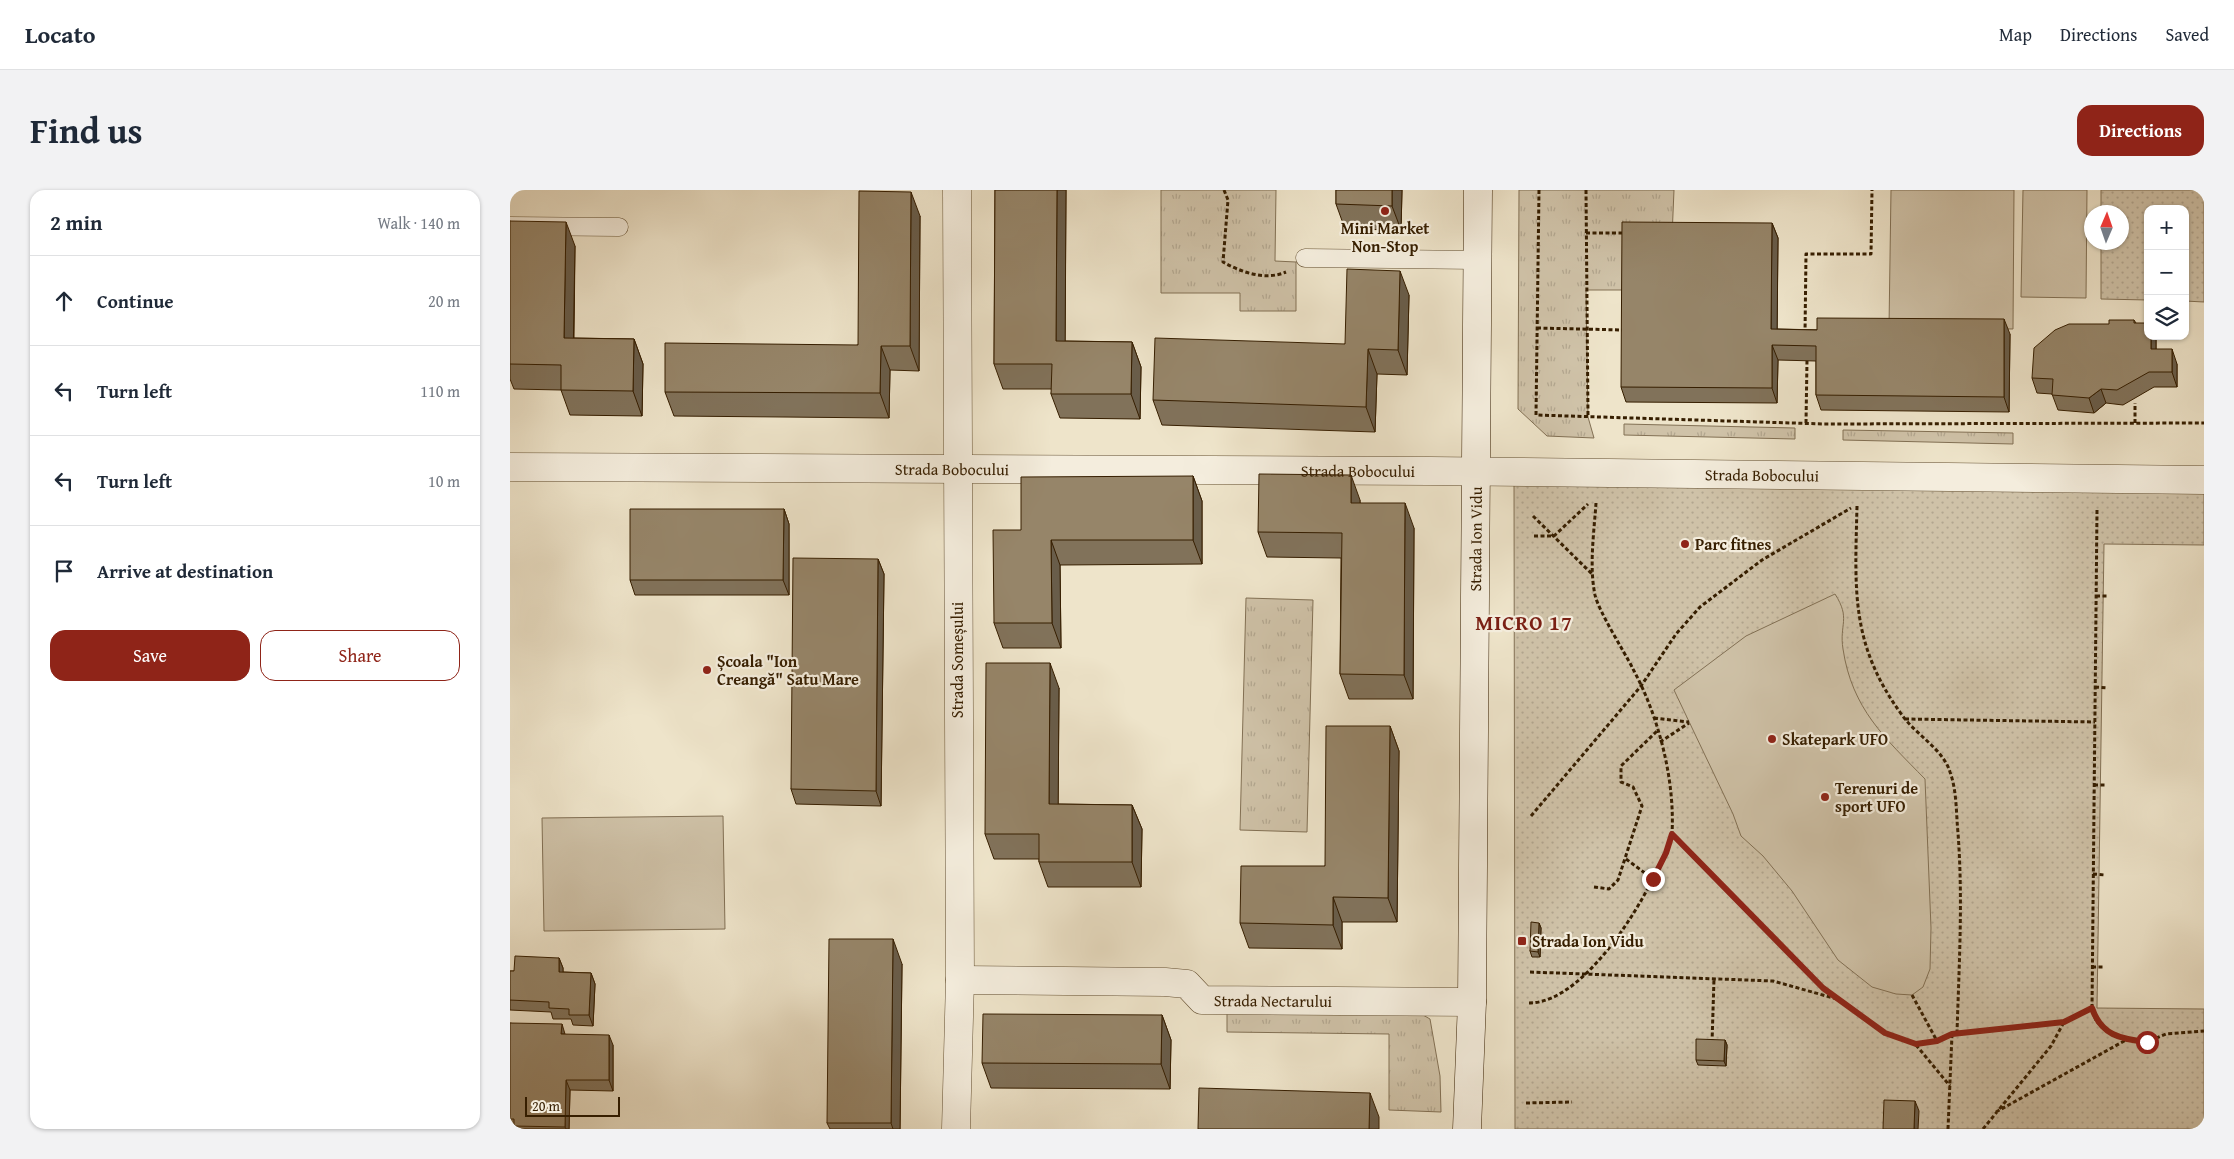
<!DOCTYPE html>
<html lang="en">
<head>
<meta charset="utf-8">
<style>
  body { margin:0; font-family:"Gentium Book Plus",serif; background:#f2f2f3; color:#1f2937 }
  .controls { position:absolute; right:15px; top:15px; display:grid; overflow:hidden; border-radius:10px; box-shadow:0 1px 4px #0004 }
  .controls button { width:45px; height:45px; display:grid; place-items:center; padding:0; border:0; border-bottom:1px solid #e0e1e3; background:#fff; color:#1f2937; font:25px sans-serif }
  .compass { position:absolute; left:1574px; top:15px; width:45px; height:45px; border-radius:50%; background:#fff; box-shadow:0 1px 4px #0004; rotate:2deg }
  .scale { position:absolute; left:15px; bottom:12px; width:95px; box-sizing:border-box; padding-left:5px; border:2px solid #361e00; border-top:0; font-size:14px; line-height:18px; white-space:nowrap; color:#361e00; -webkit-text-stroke:4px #f4eddd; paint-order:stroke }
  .stop { position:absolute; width:15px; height:15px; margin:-11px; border:4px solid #8f2418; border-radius:50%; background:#fff }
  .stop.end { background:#8f2418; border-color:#fff; box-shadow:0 1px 5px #0008 }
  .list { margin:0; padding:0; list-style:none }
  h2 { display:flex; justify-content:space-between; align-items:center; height:65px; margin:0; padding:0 20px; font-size:21px }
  h2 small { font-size:16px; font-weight:400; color:#747a83 }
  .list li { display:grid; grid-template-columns:32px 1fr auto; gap:15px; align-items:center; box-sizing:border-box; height:90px; padding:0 20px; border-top:1px solid #e0e1e3 }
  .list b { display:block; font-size:19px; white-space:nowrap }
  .list em { font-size:16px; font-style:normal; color:#747a83 }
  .actions { display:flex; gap:10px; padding:15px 20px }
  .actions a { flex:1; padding:11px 0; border:1px solid #8f2418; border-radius:15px; text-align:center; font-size:18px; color:#8f2418 }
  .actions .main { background:#8f2418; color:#fff }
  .icon { flex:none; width:28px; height:28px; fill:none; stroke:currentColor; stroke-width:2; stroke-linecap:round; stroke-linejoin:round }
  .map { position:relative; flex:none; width:1694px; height:939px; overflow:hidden; border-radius:15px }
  header { display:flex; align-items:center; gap:30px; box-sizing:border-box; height:70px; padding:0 25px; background:#fff; border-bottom:1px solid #e0e1e3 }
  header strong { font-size:24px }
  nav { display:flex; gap:28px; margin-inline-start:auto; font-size:18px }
  .intro { display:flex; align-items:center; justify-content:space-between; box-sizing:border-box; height:120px; padding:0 30px }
  h1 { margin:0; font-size:35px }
  .button { padding:12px 22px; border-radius:15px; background:#8f2418; color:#fff; font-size:18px; font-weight:700 }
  main { display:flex; gap:30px; padding:0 30px }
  aside { flex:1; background:#fff; border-radius:15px; box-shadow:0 1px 4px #0004 }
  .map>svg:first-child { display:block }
  .grass { fill:url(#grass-tufts); stroke:#827054 }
  .park { fill:url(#park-dots); stroke:#827054 }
  .garden { fill:#cfc2a8; stroke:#827054 }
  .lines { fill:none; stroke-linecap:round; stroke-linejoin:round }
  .lane-casing { stroke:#645032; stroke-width:19 }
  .street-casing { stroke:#645032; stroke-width:29 }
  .secondary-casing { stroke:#361e00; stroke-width:29 }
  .path { stroke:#361e00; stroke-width:3; stroke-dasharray:4 2.5; stroke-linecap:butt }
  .lane { stroke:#f4eddd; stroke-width:18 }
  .street { stroke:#f4eddd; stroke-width:28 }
  .secondary { stroke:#f4eddd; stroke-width:28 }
  .wall { fill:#81725a; stroke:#361e00 }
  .shaded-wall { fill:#695d4a; stroke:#361e00 }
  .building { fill:#968569; stroke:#361e00 }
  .route { stroke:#8f2418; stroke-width:6 }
  .poi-dot { fill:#8f2418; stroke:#f4eddd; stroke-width:2 }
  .labels { text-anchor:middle; stroke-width:4.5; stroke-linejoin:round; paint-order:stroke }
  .poi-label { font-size:16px; font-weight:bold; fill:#361e00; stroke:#f4eddd; text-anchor:start }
  .street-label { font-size:16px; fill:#361e00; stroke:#f4eddd }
  .district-label { font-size:21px; font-weight:bold; letter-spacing:1px; fill:#7a1f14; stroke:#f4eddd }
</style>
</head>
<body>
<header>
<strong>Locato</strong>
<nav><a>Map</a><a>Directions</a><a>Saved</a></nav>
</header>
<div class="intro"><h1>Find us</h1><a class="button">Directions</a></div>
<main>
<aside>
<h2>2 min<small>Walk · 140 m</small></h2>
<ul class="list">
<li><svg class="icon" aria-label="ahead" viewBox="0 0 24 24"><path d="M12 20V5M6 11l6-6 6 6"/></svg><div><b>Continue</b></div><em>20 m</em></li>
<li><svg class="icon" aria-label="left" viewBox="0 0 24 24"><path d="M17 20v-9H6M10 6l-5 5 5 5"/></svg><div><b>Turn left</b></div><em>110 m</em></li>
<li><svg class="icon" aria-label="left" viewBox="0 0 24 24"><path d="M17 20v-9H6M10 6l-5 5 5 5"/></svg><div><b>Turn left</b></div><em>10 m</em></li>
<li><svg class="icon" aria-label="arrive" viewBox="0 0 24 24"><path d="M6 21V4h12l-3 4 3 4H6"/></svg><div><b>Arrive at destination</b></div></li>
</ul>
<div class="actions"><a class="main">Save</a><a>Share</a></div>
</aside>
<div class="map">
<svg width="1694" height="939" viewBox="0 0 1694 939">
  <defs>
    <pattern id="grass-tufts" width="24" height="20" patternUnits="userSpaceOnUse" patternTransform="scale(1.25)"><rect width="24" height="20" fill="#cfc2a8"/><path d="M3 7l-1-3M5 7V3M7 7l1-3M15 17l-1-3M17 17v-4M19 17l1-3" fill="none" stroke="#b2a68f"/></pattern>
    <pattern id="park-dots" width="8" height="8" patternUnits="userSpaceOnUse" patternTransform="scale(1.25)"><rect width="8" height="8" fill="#cfc2a8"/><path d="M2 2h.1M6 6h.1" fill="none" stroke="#b2a68f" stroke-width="1.8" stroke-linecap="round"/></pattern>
  </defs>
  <rect width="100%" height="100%" fill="#eee4ca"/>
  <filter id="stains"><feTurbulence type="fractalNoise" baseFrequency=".004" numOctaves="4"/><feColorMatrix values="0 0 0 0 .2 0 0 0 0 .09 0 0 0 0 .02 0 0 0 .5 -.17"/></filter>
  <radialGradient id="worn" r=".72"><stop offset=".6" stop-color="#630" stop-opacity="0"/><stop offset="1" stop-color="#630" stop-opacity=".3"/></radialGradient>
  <path class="grass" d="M651,0H766L765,71L786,72V121H730V103H651Z
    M1009,0H1164L1162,47L1117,100H1076L1078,227L1084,248L1037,246L1008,219Z
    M1114,234L1285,238V249L1114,245Z
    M1333,240L1503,243V254L1333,250Z
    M736,408L803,410L797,642L730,640Z
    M717,819L906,821L920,829L930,886L931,922L879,920V844L717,842Z"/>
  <path class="park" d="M1591,0H1694V112L1675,111V19H1638V110L1591,109V53L1612,52V22H1591Z
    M1004,282L1694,296V355L1594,354L1587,818L1694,819V939H1005Z"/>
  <path class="garden" d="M1381,0H1504L1503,139L1379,137Z
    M1513,0H1577L1576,108L1511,107Z
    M1325,404C1341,429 1329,434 1333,459C1342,519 1375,548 1415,589L1421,738L1420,779L1413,797L1402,805L1386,804L1362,797L1328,770L1282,701L1253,666L1231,646L1223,624L1164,500L1236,446Z
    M213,626L215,739L34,741L32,628Z"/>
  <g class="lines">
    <g class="lane-casing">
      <path id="lane" d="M0,36L109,37
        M795,68L967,70"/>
    </g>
    <g class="street-casing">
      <g id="street">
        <path id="s1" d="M0,277L921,281L1694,290"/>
        <path id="s2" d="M450,790L655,792L677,794L692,810L962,812"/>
        <path d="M446,939L450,790L447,0"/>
      </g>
    </g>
    <g class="secondary-casing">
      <g id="secondary">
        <path id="s3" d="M957,939L962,812L968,0"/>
      </g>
    </g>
    <path class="path" d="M714,0L718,10L713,72C731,82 755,91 776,82
      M1029,0L1026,225L1314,234L1694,233
      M1076,0L1078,227
      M1076,43H1116
      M1027,138L1114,140
      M1295,144L1296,64H1361L1362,0
      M1296,233L1297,170
      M1625,233V213
      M1086,313C1084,343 1079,376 1085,405C1089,422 1114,461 1123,479C1149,527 1165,590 1162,644L1313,798L1375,843L1406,854L1427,851L1442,844
      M1347,316C1345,400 1340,454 1392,525C1406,545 1433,559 1440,582C1447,601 1446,623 1448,643C1453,709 1449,777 1447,843
      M1587,320L1582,818L1586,831L1598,842L1616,850L1637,852L1656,844L1694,841
      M1023,326L1082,384
      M1024,346H1044L1078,314
      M1586,406H1599
      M1585,497L1598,498
      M1144,528L1179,532
      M1395,529L1585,532
      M1150,552L1179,533
      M1584,595H1596
      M1021,626L1131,496L1166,444L1190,417L1252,370L1341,318
      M1116,669L1143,689
      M1583,684L1595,685
      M1084,697L1099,699L1108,690L1132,616L1123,597L1111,592V576L1147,541
      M1582,777H1594
      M1020,782L1263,791L1327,809
      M1402,805L1427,851
      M1019,813C1079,813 1146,695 1162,644
      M1202,853L1204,789
      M1406,855L1440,896
      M1016,913L1062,912
      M1486,922L1616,850
      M1438,939L1442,844L1554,832L1582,818
      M1473,939L1541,856L1554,832"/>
    <use href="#lane" class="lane"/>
    <use href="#street" class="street"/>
    <use href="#secondary" class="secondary"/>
  </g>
  <path class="wall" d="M485,0H556L555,151L622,152L631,177L630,229L550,228L541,204L542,199H493L484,174Z
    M826,0H892L891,40L835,39L826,14Z
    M410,26L409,181L380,180L379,228L164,226L155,202L348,155Z
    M0,31L65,56L64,148L124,149L133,174L132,226L60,225L51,200L4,199L0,189Z
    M1262,33L1268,48L1267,139L1500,144L1499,222L1311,220L1306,205V171L1268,170L1267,213L1116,212L1111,197Z
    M899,105L897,185L867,184L865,242L652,235L643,210L835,154Z
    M1624,130L1626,133L1638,146H1645L1646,148V159L1667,174V197H1644L1613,215L1596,213L1584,223L1548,220L1542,204L1527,203L1522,188Z
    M683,286L692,311V374L550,375L551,458H493L484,433L511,340Z
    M850,310V313L904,338L903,509H839L830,484L831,368L757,367L748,342Z
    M274,319L279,334V405H125L120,390Z
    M368,369L374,384L371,616L286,614L281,599Z
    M549,498L548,614L622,615L632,639L631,697H538L529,672V669H484L475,644Z
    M880,536L889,561L887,732H832V759L739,758L730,733L815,676Z
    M1029,733L1031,738L1030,767H1022L1020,761Z
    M49,768L53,778V782L81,783L85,794L83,836L63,835L61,829H43L41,822L0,820V781H4Z
    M392,774L390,939H320L317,933Z
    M652,825L661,850L660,899L481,898L472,873Z
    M0,833L103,855V901L60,900L59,939H0Z
    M1215,850L1217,855L1216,876L1188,875L1186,870Z"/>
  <path class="shaded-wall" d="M547,0H556L555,176L546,151Z
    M882,0H892L891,40L882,16Z
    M401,2L410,26L409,181L400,156Z
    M56,32L65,56L63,173L54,148Z
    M1262,33L1268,48L1267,154L1261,139Z
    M890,81L899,105L897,185L888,160Z
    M1494,129L1500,144L1499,222L1494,207Z
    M1641,146H1645L1646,148V174L1641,159Z
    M124,149L133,174L132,226L123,201Z
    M622,152L631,177L630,229L621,204Z
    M1262,155L1268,170L1267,213L1262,198Z
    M371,156L380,180L379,228L370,203Z
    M858,159L867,184L865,242L856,217Z
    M1662,159L1667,174V197L1662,182Z
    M1591,199L1596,213L1584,223L1579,208Z
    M841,285L850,310V338L841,313Z
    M683,286L692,311V374L683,350Z
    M895,313L904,338L903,509L894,485Z
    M274,319L279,334V405L273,390Z
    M541,350L550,375L551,458L542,433Z
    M368,369L374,384L371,616L366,601Z
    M540,473L549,498L548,639L539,614Z
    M880,536L889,561L887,732L878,708Z
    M622,615L632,639L631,697L622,672Z
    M823,707L832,732V759L823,735Z
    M1029,733L1031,738L1030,767L1028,762Z
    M383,749L392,774L390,939H383L381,933Z
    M49,768L53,778V793L49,782Z
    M81,783L85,794L83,836L79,825Z
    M652,825L661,850L660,899L651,874Z
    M52,834L55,844H51Z
    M99,845L103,855V901L99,890Z
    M1215,850L1217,855L1216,876L1214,871Z
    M56,890L60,900L59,939H56L55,937Z
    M860,903L869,927V939H859Z
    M1405,911L1409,921L1408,939H1404Z"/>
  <path class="building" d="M485,0H547L546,151L622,152L621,204H541L542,174H484Z
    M826,0H882V16L826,14Z
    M349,1L401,2L400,156H371L370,203L155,202V153L348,155Z
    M0,31L56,32L54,148L124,149L123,201L51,200V175L0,174Z
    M1112,32L1262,33L1261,139L1307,140V128L1494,129V207L1306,205V156L1262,155V198L1111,197Z
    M837,79L890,81L888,160L858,159L856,217L643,210L645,148L835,154Z
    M1599,130H1624V133H1638V146H1641V159H1662V182H1639L1607,200L1591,199L1579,208L1542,205L1543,189L1522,188L1524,158L1545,140L1559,134H1599Z
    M749,284L841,285V313H895L894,485L830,484L832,343L748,342Z
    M683,286V350H541L542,433H484L483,340H511V287Z
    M120,319H274L273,390H120Z
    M283,368L368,369L366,601L281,599Z
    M476,473H540L539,614L622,615V672H529V644H475Z
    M816,536H880L878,708L823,707V735L730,733L731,676H815Z
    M1021,732L1029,733L1028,762L1020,761Z
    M319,749H383L381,933H317Z
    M5,766L49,768V782L81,783L79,825H59V819L39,818V812L0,810V781H4Z
    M473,824L652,825L651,874L472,873Z
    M0,833L52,834L51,844L99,845V890H56L55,937L4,936V929H0Z
    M1186,849L1215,850L1214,871L1186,870Z
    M689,898L860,903L859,939H688Z
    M1374,910L1405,911L1404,939H1373Z"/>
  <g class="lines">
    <path class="route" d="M1143,689L1156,663L1162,644L1313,798L1375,843L1406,854L1427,851L1442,844L1554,832L1582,818C1591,845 1610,849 1637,852"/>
  </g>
  <g class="poi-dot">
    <circle cx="875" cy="21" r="5"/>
    <circle cx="1175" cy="354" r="5"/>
    <circle cx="197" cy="480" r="5"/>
    <circle cx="1262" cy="549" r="5"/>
    <circle cx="1315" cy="607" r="5"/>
    <rect x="1007" y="746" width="10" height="10" rx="2.5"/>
  </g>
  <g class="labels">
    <g class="poi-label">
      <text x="875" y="44" text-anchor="middle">Mini Market<tspan x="875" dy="18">Non-Stop</tspan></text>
      <text x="1185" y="360">Parc fitnes</text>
      <text x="207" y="477">Școala "Ion<tspan x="207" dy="18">Creangă" Satu Mare</tspan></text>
      <text x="1272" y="555">Skatepark UFO</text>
      <text x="1325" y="604">Terenuri de<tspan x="1325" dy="18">sport UFO</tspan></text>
      <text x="1022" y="757">Strada Ion Vidu</text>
    </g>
    <g class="street-label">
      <text dy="6" stroke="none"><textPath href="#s1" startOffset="442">Strada Bobocului</textPath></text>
      <text dy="6" stroke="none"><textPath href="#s1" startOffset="848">Strada Bobocului</textPath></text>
      <text dy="6" stroke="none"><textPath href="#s1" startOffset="1252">Strada Bobocului</textPath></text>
      <text dy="6" stroke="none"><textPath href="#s3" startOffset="590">Strada Ion Vidu</textPath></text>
      <text transform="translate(447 470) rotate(-90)" y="6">Strada Someșului</text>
      <text dy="6" stroke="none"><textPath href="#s2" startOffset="320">Strada Nectarului</textPath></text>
    </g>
    <g class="district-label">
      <text x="1014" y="440">MICRO 17</text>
    </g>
  </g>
  <rect width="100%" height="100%" filter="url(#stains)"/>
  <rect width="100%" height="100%" fill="url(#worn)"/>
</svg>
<div class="controls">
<button>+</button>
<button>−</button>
<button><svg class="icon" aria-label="layers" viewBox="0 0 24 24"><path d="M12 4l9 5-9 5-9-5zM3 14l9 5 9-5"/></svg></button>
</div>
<svg class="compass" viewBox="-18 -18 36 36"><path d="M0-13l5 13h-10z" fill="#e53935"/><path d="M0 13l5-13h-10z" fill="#747a83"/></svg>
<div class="scale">20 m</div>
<div class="stop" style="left:1637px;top:852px"></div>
<div class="stop end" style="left:1143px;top:689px"></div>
</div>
</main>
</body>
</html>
